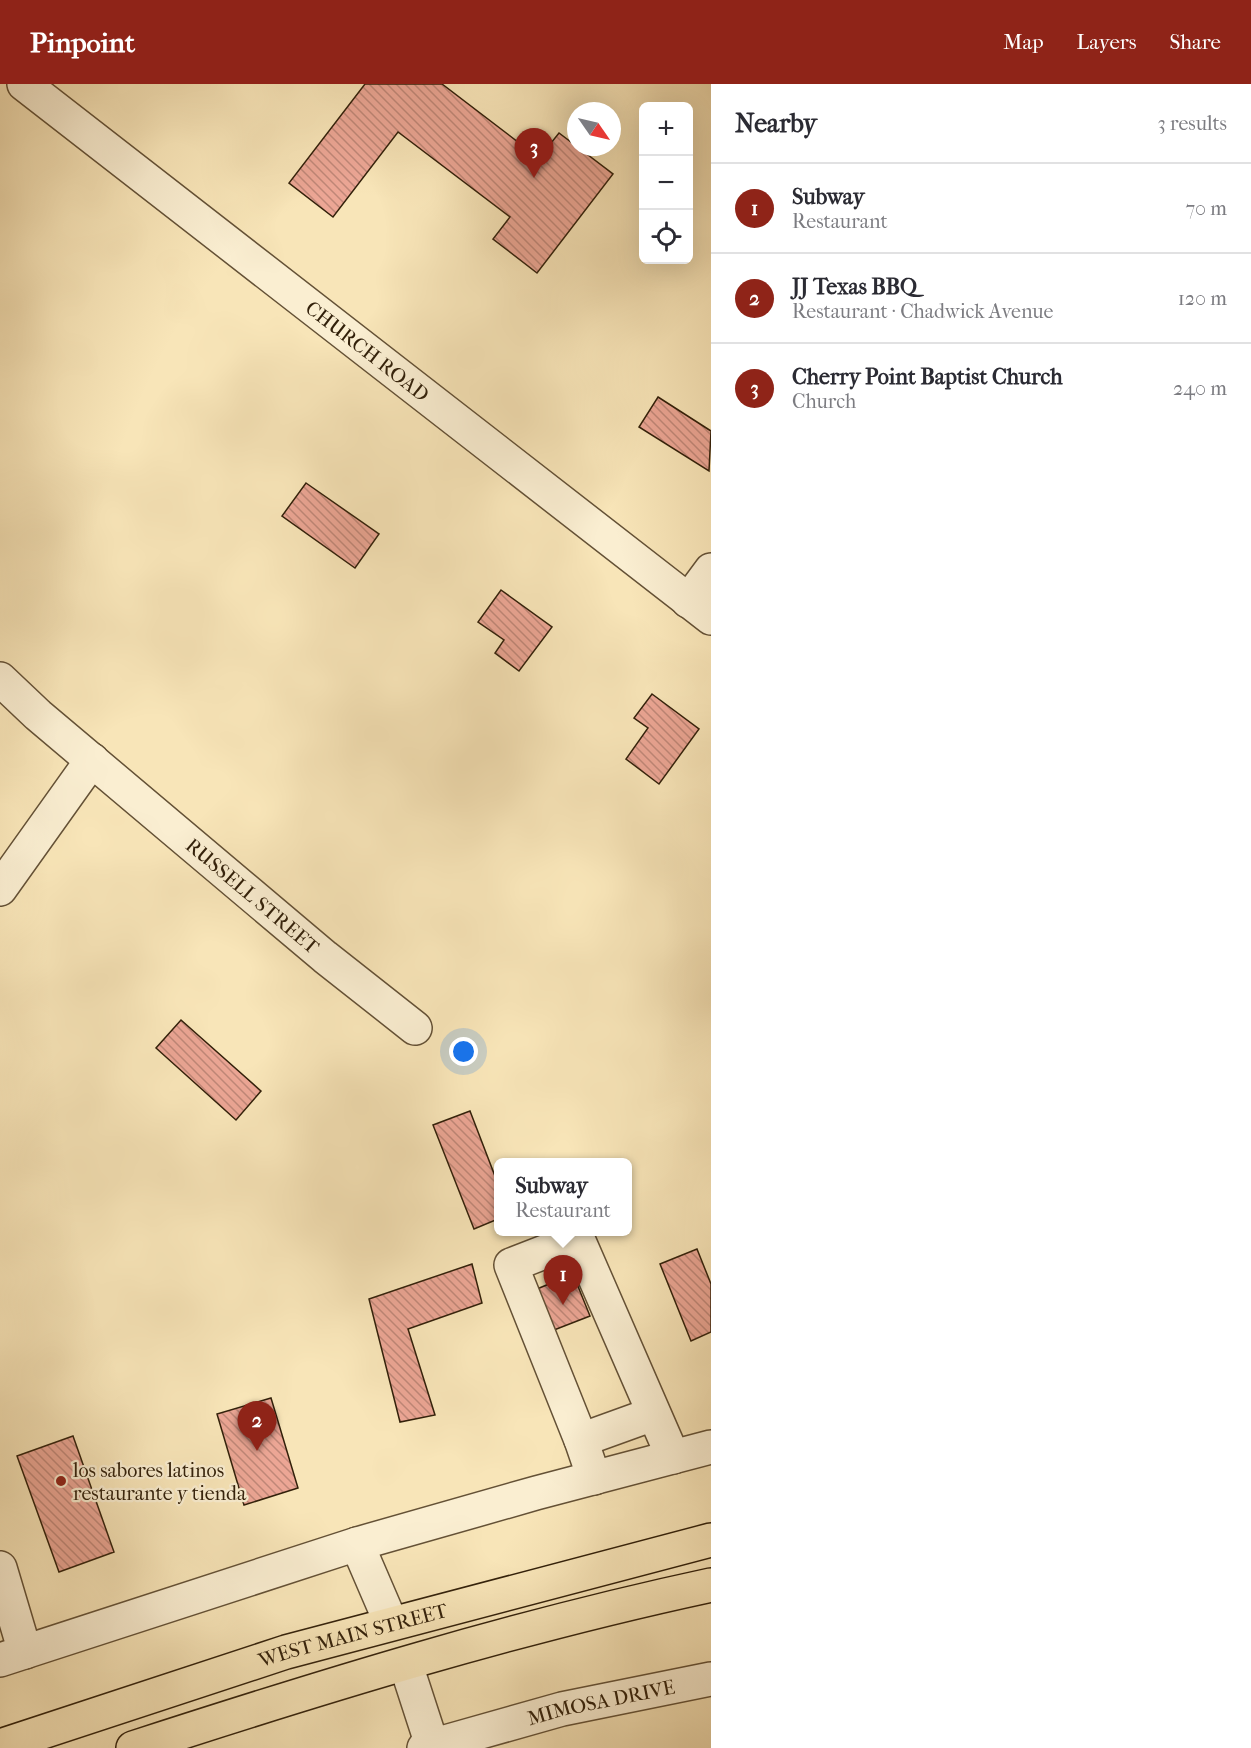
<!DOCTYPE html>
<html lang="en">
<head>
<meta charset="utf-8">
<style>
  body { margin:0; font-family:"IM FELL French Canon",serif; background:#f2f2f3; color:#2b2b33 }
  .controls { position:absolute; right:18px; top:18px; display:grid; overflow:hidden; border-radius:9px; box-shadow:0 6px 24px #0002 }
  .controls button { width:54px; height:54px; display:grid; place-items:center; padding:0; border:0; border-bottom:2px solid #e1e1e2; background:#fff; color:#2b2b33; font:30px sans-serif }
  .compass { position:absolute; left:567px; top:18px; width:54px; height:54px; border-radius:50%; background:#fff; box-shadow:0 6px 24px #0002; rotate:124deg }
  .you { position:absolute; left:464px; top:968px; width:21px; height:21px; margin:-15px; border:4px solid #fff; border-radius:50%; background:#1a73e8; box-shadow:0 0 0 9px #1a73e833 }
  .badge { display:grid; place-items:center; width:39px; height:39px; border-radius:50%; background:#8f2418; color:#fff; font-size:20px; font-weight:700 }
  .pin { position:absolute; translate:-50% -50px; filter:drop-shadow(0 2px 3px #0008) }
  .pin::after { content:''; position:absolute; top:32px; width:21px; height:18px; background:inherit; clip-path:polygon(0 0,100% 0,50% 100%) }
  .popup { position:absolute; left:494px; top:1074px; width:138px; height:78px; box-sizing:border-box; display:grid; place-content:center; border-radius:9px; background:#fff; filter:drop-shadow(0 2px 4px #0005); font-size:20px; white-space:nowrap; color:#7c7c81 }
  .popup b { font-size:22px; color:#2b2b33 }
  .popup::after { content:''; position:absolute; left:50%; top:100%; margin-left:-12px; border:12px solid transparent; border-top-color:#fff }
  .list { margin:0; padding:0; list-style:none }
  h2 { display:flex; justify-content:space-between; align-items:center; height:78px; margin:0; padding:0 24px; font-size:26px }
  h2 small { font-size:20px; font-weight:400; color:#7c7c81 }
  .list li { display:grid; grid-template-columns:39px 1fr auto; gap:18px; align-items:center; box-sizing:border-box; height:90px; padding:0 24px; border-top:2px solid #e1e1e2 }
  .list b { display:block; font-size:22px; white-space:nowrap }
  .list p { margin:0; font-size:20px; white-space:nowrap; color:#7c7c81 }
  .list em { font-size:20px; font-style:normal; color:#7c7c81 }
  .icon { flex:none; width:33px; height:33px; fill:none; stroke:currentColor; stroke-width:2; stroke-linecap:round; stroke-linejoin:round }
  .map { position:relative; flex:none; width:711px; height:1664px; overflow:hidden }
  header { display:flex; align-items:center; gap:36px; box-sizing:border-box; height:84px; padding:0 30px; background:#8f2418; color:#fff }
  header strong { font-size:28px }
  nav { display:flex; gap:33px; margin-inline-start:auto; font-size:21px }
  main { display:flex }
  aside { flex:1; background:#fff }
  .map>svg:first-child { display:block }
  .building { fill:url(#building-back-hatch); stroke:#32200a; stroke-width:1.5 }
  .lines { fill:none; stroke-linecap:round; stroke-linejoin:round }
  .minor-casing { stroke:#645136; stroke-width:36 }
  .major-casing { stroke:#32200a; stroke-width:36 }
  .minor { stroke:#faeed1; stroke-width:33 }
  .major { stroke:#f8e5b8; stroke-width:33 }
  .poi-dot { fill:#8f2418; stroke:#faeed1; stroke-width:2 }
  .labels { text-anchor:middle; stroke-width:4.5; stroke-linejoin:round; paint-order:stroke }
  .street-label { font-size:20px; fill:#32200a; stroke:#faeed1 }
  .poi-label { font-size:20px; fill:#32200a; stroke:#faeed1; text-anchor:start }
</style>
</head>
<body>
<header>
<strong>Pinpoint</strong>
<nav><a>Map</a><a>Layers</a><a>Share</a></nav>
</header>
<main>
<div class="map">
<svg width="711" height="1664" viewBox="0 0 711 1664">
  <defs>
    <pattern id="building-back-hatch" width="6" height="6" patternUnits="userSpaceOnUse" patternTransform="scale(1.5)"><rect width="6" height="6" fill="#eca695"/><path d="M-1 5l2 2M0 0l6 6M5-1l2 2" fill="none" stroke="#c08778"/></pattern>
  </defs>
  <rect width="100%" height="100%" fill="#f8e5b8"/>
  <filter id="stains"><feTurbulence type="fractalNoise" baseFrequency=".00333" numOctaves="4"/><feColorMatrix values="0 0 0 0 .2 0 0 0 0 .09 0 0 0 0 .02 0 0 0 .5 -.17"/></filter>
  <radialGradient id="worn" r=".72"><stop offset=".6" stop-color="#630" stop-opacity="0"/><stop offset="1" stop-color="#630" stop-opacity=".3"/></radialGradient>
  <path class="building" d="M365,0H442L539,74L559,49L613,90L537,189L493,155L510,133L398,48L333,133L289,99Z
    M658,313L711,347L709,387L639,343Z
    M306,399L379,450L355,484L282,432Z
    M501,506L552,543L519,587L495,569L504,556L478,538Z
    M652,610L699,645L659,700L626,675L648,644L634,634Z
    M181,936L261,1007L236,1036L156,964Z
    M470,1027L498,1100V1135L474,1145L433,1041Z
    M697,1165L711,1200V1248L691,1257L660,1180Z
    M472,1180L482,1219L408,1245L435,1331L400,1338L369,1215Z
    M573,1190L590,1232L554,1246L537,1205Z
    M271,1314L298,1404L244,1421L217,1330Z
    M73,1352L114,1468L59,1488L17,1372Z"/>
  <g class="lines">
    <g class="minor-casing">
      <g id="minor">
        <path id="s1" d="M24,0L711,534"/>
        <path d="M688,517L711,486"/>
        <path id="s2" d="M0,595L38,631L325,873L415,944"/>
        <path d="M0,805L92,676"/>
        <path d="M581,1356L653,1330"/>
        <path d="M594,1394L581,1356L511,1181L578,1155L673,1373"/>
        <path d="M357,1460L391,1539"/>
        <path d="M0,1484L25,1568"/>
        <path d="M0,1576L357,1460L536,1409L711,1363"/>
        <path d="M406,1581L433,1664"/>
        <path id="s3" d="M424,1664L562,1625L711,1595"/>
      </g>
    </g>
    <g class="major-casing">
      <g id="major">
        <path id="s4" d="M0,1662L286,1568L711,1456"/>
        <path d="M133,1664C324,1602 515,1543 711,1501"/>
      </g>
    </g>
    <use href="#minor" class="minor"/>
    <use href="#major" class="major"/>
  </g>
  <circle class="poi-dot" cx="61" cy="1397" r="6"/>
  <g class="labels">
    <g class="street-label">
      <text dy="7" stroke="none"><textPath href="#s1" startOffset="435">CHURCH ROAD</textPath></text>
      <text dy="7" stroke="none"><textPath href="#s2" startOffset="333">RUSSELL STREET</textPath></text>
      <text dy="7" stroke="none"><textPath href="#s4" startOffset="370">WEST MAIN STREET</textPath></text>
      <text dy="7" stroke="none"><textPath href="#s3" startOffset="183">MIMOSA DRIVE</textPath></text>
    </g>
    <g class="poi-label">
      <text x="73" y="1393">los sabores latinos<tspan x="73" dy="23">restaurante y tienda</tspan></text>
    </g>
  </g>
  <rect width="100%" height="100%" filter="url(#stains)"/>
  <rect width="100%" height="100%" fill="url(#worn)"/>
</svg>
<div class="controls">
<button>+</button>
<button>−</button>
<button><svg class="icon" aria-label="locate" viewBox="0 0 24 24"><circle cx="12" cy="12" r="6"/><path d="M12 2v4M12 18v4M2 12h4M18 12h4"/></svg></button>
</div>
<svg class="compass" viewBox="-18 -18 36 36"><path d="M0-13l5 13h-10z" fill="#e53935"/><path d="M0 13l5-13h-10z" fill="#7c7c81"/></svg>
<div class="you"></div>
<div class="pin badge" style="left:563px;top:1221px">1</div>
<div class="popup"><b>Subway</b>Restaurant</div>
<div class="pin badge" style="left:257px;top:1367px">2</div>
<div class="pin badge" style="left:534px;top:94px">3</div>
</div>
<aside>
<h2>Nearby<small>3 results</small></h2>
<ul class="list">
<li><span class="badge">1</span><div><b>Subway</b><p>Restaurant</p></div><em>70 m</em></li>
<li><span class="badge">2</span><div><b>JJ Texas BBQ</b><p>Restaurant · Chadwick Avenue</p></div><em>120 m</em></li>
<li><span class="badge">3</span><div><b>Cherry Point Baptist Church</b><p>Church</p></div><em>240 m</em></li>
</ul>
</aside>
</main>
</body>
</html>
